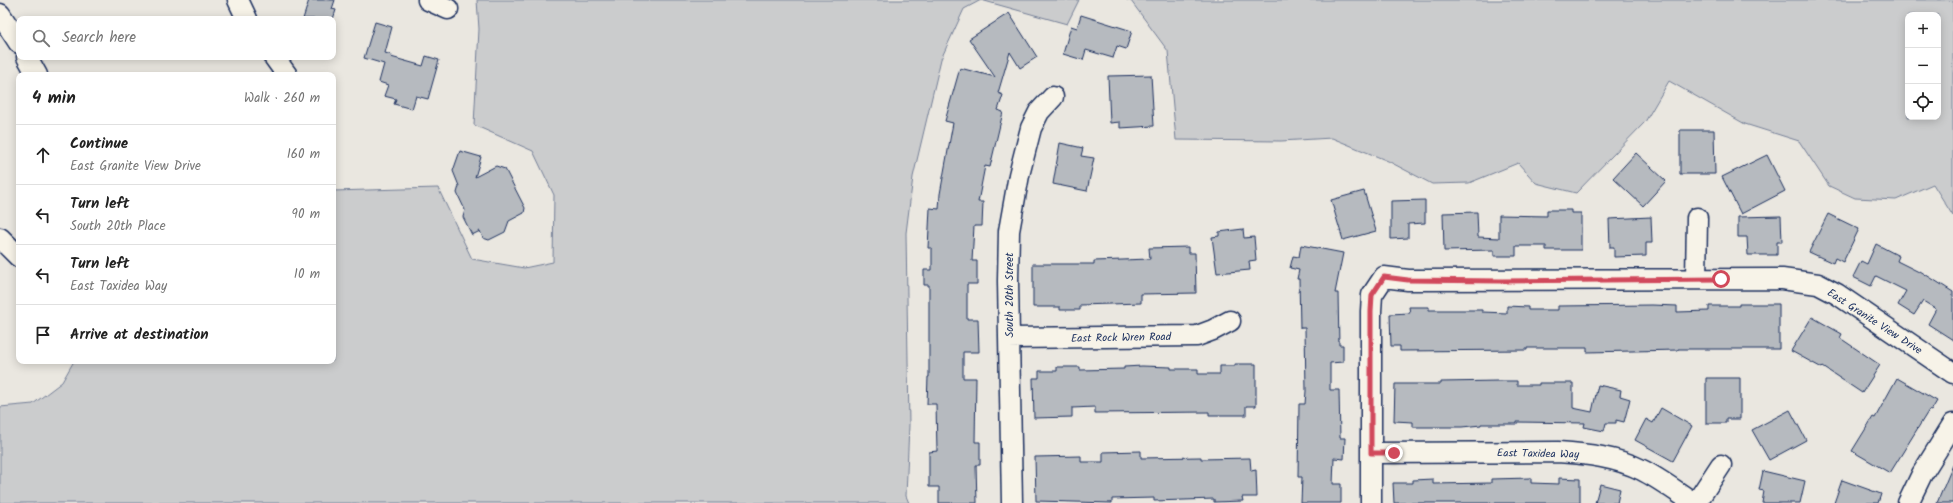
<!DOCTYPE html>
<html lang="en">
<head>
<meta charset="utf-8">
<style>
  body { margin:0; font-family:Kalam,sans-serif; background:#f2f2f2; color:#222 }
  .controls { position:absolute; right:12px; top:12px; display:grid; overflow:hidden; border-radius:8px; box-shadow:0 2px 10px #0003 }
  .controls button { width:36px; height:36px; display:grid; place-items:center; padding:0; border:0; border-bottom:1px solid #e0e0e0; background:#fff; color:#222; font:20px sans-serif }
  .stop { position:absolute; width:12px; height:12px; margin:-9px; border:3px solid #d1495b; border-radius:50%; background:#fff }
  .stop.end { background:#d1495b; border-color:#fff; box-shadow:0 1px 4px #0008 }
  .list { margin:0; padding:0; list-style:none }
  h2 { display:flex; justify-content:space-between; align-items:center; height:52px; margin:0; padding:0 16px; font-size:17px }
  h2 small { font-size:13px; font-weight:400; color:#767676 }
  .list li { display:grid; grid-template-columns:26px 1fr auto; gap:12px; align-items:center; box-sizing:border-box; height:60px; padding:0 16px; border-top:1px solid #e0e0e0 }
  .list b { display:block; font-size:15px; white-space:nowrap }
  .list p { margin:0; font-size:13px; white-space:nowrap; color:#767676 }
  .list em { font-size:13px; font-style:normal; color:#767676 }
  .icon { flex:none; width:22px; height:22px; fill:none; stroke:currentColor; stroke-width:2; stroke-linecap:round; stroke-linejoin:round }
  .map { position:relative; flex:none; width:1953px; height:503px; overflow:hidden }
  .search { position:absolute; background:#fff; box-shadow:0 2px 10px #0003; left:16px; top:16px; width:320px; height:44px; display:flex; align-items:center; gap:10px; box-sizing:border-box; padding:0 14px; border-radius:8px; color:#767676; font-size:15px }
  .panel { position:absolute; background:#fff; box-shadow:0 2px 10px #0003; left:16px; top:72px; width:320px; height:292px; border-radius:8px }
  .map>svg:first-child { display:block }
  .green { fill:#cbcccd; stroke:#737e96; fill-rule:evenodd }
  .building { fill:#b6babf; stroke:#1b2f5e }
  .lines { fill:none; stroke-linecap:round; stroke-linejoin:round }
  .minor-casing { stroke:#1b2f5e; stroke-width:23 }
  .minor { stroke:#f7f3e8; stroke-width:20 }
  .route { stroke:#d1495b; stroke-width:5 }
  .labels { text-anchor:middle; stroke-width:3.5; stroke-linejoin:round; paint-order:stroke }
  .street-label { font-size:11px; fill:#1b2f5e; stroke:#f7f3e8 }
</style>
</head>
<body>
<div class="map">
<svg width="1953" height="503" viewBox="0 0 1953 503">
  <rect width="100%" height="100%" fill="#eae7e0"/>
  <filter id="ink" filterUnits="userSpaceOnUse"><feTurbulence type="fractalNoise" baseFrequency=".025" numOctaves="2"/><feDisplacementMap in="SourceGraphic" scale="8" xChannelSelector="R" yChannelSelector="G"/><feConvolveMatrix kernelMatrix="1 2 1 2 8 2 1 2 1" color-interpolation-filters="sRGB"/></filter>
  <g filter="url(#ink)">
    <path class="green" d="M477,0H981L964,9L941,59L913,177L906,233L909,425L906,496L909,503H0V407L33,404L62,382L74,361H333V191L438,188L472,259L524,268L553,262L554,195L533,151L474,125L479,29Z
      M981,0H1079L1067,24Z
      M1127,0H1953V216L1933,184L1896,200L1855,198L1829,186L1799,141L1745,124L1669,81L1645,122L1576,193L1536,183L1518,163L1469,183L1432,184L1388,161L1332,138L1281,141L1176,140L1168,51L1131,1ZM1908,15H1938V117H1908Z"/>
    <path class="building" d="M309,0H335L332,9L336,10L333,19H303Z
      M1009,13L1037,57L1020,68L1010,52L998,93L1003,95L998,110L1003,112L990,167L985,166L978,202H983L982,226H974L972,261H977V284H967V319H978L979,352H963V378H976L975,442H980V465H976L977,503H939V487H929V452L937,451L936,404H927L928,377H929V285H924V270H932V248H928L930,208L939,209L940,194L953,123L945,121L960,68L995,77L969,39Z
      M1081,15L1132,31L1126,49L1117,46L1113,58L1086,50L1083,60L1063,54L1071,26L1077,28Z
      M375,22L392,27L385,53L392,55L391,57L423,66L426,56L439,60L428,99L416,96L412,109L394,104L396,99L384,96L388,85L379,82L384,64L364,58Z
      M1151,75L1154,126L1120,128V122L1110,123L1108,76Z
      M1680,130H1714L1715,174H1680Z
      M1060,143L1083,148L1081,156L1094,158L1087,191L1053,184Z
      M460,151L481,157L475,177L496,166L505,169L525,208L524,213L509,221L505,232L489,240L483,238L480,231L472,235L463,217L465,210L457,193L459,186L453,171Z
      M1636,153L1666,181L1643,206L1613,178Z
      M1767,155L1785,191L1741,214L1722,177Z
      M1364,191L1376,231L1343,240L1331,200Z
      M1425,200V223L1408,224V238L1391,239V201Z
      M1547,210H1571V213H1581V250H1546V246H1516V256H1494V250L1444,251L1443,213L1477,212L1478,237L1499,238V215L1547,216Z
      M1828,214L1859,229L1843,262L1835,258L1833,263L1809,252Z
      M1781,216L1782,242H1777V255H1748L1747,237H1738V217Z
      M1651,217L1652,243H1646V256L1614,257V248H1610L1609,219Z
      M1243,229L1244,238L1254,237L1256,260L1249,261L1250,270L1217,273L1212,237L1219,236V232Z
      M1876,244L1899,256L1897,261L1919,272L1920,271L1953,292V340L1928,324L1936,309L1923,301L1914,315L1898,305L1906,291L1876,276L1871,286L1853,277L1861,261L1867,264Z
      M1301,245L1343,253L1335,293H1338L1339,345H1343V362L1330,363V390H1339L1340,438H1345L1344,459L1334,458L1333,484H1341V503H1301L1302,477H1298L1299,404H1305L1306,391L1305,328H1300L1299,279H1297L1299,270L1290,268L1293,256L1299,257Z
      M1188,247V253H1195L1196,293L1141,294V303L1080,305V310H1060V307H1033V264H1094V261L1150,259L1149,248Z
      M1739,304H1779V349H1678V350L1587,352V348H1527V350L1400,351V346H1391L1390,314L1410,313L1409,307H1429V310H1482V312L1507,313V306L1528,307V310H1558V306L1652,305L1677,306V312L1709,311V306H1739Z
      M1812,317L1842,334L1840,338L1880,365L1862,393L1823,367L1822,368L1791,351Z
      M1235,364H1256V406H1246V415H1209V412L1095,413V407L1072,408V417L1034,418L1033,378H1039V371H1057V367H1080V370L1124,369V367L1142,366L1171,367V369H1198V374H1220V366H1235Z
      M1706,378H1740V419H1726V423H1706Z
      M1897,378L1937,401L1931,411L1929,410L1890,473L1852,451L1873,417L1875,418Z
      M1498,381H1517V385H1539V383H1573V408L1592,412L1598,385L1621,390L1620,396L1630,399L1624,422L1616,420V423H1606L1604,431L1584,427L1585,423L1517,422V424H1481V425L1462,427H1413V422L1394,421L1395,384H1441V382Z
      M1661,408L1692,426L1673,461L1635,440L1646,419L1653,423Z
      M1790,410L1806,440L1769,460L1752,430Z
      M1141,451V458L1201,457V459L1250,458L1251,471L1256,470L1257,497H1242L1243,501L1214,502V499L1154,501V498L1112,499V503L1036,501L1035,457L1081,456V462H1103V452Z
      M1953,465V503H1937Z
      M1763,471L1805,481L1800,503H1762L1764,491L1759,490Z
      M1531,478V483L1559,484V478L1580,479V503H1394L1393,483H1413V480L1433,479V484L1491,483V479Z
      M1842,480L1881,494L1878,503H1834Z
      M1600,484L1620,489L1617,503H1595Z"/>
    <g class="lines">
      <g class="minor-casing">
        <path id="minor" d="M238,0L247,19
          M428,0L448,9
          M0,14L19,43
          M27,57L37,75
          M274,57L287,75
          M0,238L19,257
          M1696,279L1697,218
          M1009,338L1197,336L1213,330L1230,321
          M1371,453L1558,452C1587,454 1616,457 1642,470C1660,479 1677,492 1694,503
          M1012,503L1008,281L1009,231L1019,175L1031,128L1039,112L1053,97
          M1371,503V311L1372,295L1384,277L1408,280L1782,279L1818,284L1837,294L1953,373
          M1696,503L1721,465
          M1908,503L1922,474L1953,424"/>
      </g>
      <use href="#minor" class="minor"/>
    </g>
  </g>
  <g class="lines" filter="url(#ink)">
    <path class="route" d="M1394,453H1371V311L1372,295L1384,277L1408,280L1500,281L1721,279"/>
  </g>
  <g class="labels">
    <g class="street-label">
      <text transform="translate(1009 295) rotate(-90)" y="4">South 20th Street</text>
      <text transform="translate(1875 321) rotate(33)" y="4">East Granite View Drive</text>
      <text transform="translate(1121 337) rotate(-1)" y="4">East Rock Wren Road</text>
      <text transform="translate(1538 453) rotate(1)" y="4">East Taxidea Way</text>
    </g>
  </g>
</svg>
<div class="controls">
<button>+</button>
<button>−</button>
<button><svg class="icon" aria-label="locate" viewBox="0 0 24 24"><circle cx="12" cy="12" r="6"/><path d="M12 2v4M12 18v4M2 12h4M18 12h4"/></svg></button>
</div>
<div class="stop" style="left:1721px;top:279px"></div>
<div class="stop end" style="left:1394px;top:453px"></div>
<div class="search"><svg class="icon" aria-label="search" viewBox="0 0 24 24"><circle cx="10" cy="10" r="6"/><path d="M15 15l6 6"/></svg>Search here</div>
<section class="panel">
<h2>4 min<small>Walk · 260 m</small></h2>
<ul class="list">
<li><svg class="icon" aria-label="ahead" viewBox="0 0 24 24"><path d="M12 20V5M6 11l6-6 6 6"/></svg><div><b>Continue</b><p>East Granite View Drive</p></div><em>160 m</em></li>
<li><svg class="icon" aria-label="left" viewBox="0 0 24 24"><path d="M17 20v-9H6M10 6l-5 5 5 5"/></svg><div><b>Turn left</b><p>South 20th Place</p></div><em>90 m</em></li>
<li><svg class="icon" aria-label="left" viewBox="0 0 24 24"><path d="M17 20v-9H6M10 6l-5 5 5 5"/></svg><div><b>Turn left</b><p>East Taxidea Way</p></div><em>10 m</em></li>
<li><svg class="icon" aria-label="arrive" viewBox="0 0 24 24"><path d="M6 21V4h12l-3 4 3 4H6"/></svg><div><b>Arrive at destination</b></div></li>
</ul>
</section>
</div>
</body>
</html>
